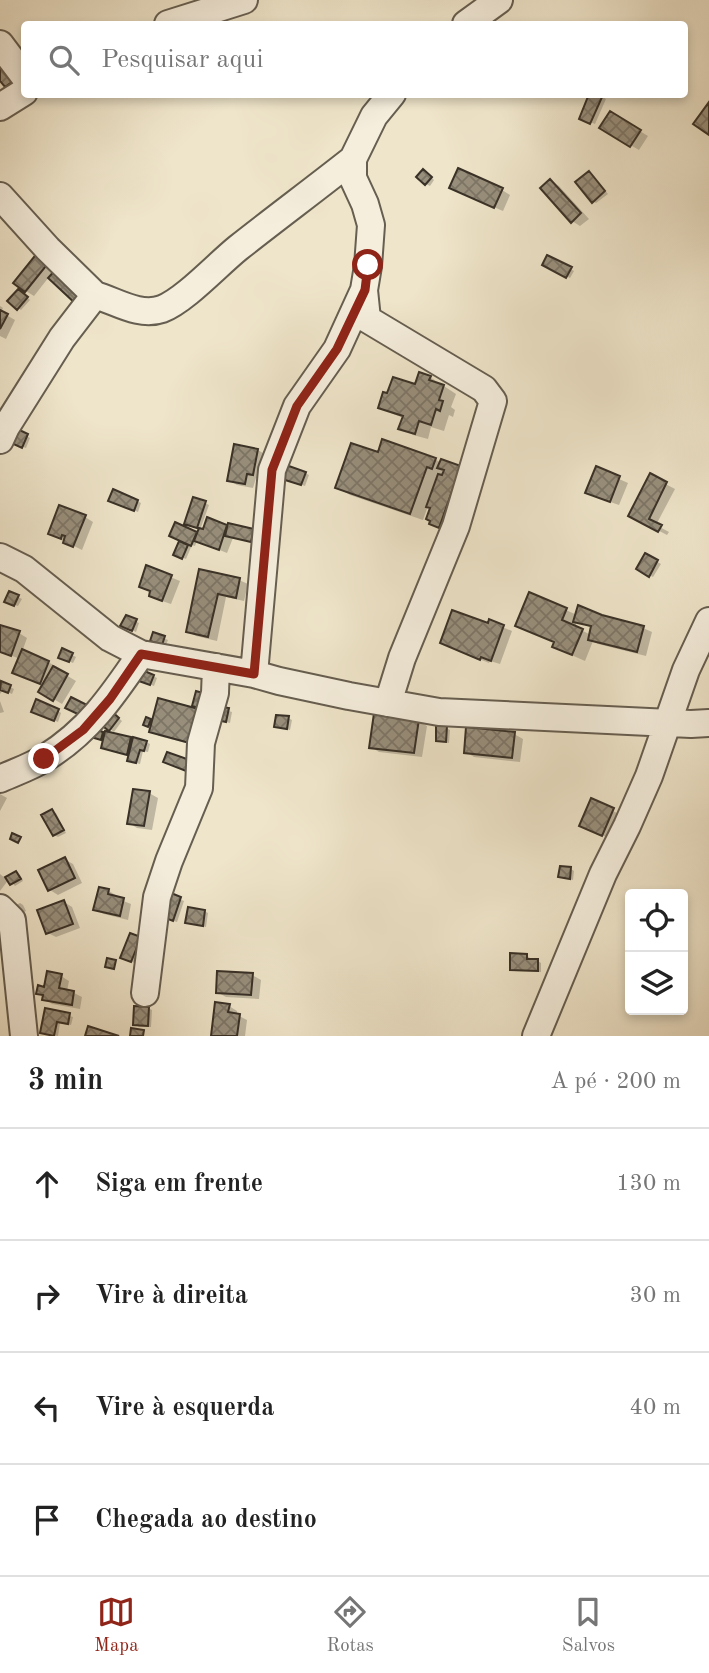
<!DOCTYPE html>
<html lang="pt">
<head>
<meta charset="utf-8">
<style>
  body { margin:0; font-family:"Old Standard TT",serif; background:#f6f6f6; color:#222 }
  .controls { position:absolute; right:21px; bottom:21px; display:grid; overflow:hidden; border-radius:7px; box-shadow:0 4px 10px #0003 }
  .controls button { width:63px; height:63px; display:grid; place-items:center; padding:0; border:0; border-bottom:2px solid #e0e0e0; background:#fff; color:#222; font:35px sans-serif }
  .stop { position:absolute; width:21px; height:21px; margin:-16px; border:5px solid #8f2418; border-radius:50%; background:#fff }
  .stop.end { background:#8f2418; border-color:#fff; box-shadow:0 2px 7px #0008 }
  .list { margin:0; padding:0; list-style:none }
  h2 { display:flex; justify-content:space-between; align-items:center; height:91px; margin:0; padding:0 28px; font-size:30px }
  h2 small { font-size:23px; font-weight:400; color:#767676 }
  .list li { display:grid; grid-template-columns:46px 1fr auto; gap:21px; align-items:center; box-sizing:border-box; height:112px; padding:0 28px; border-top:2px solid #e0e0e0 }
  .list b { display:block; font-size:26px; white-space:nowrap }
  .list em { font-size:23px; font-style:normal; color:#767676 }
  .icon { flex:none; width:38px; height:38px; fill:none; stroke:currentColor; stroke-width:2; stroke-linecap:round; stroke-linejoin:round }
  .map { position:relative; flex:none; width:709px; height:1036px; overflow:hidden }
  .search { position:absolute; background:#fff; box-shadow:0 4px 10px #0003; left:21px; right:21px; top:21px; height:77px; display:flex; align-items:center; gap:18px; box-sizing:border-box; padding:0 24px; border-radius:7px; color:#767676; font-size:26px }
  .sheet { height:539px; background:#fff }
  nav { display:flex; justify-content:space-around; align-items:center; box-sizing:border-box; height:98px; border-top:2px solid #e0e0e0; background:#fff; font-size:19px; color:#767676 }
  nav a { display:grid; justify-items:center; gap:4px }
  nav .on { color:#8f2418 }
  .map>svg:first-child { display:block }
  .shadow { fill:#0003; fill-rule:evenodd }
  .building { fill:url(#building-cross-hatch); stroke:#393127; stroke-width:2 }
  .lines { fill:none; stroke-linecap:round; stroke-linejoin:round }
  .street-casing { stroke:#665e50; stroke-width:30 }
  .street { stroke:#f5eedd; stroke-width:26 }
  .route { stroke:#8f2418; stroke-width:9 }
</style>
</head>
<body>
<div class="map">
<svg width="709" height="1036" viewBox="0 0 709 1036">
  <defs>
    <pattern id="building-cross-hatch" width="8" height="8" patternUnits="userSpaceOnUse" patternTransform="scale(1.75)"><rect width="8" height="8" fill="#988f7c"/><path d="M0 0l8 8M0 8l8-8" fill="none" stroke="#7d7566"/></pattern>
  </defs>
  <rect width="100%" height="100%" fill="#efe5ca"/>
  <filter id="stains"><feTurbulence type="fractalNoise" baseFrequency=".00286" numOctaves="4"/><feColorMatrix values="0 0 0 0 .2 0 0 0 0 .09 0 0 0 0 .02 0 0 0 .5 -.17"/></filter>
  <radialGradient id="worn" r=".72"><stop offset=".6" stop-color="#630" stop-opacity="0"/><stop offset="1" stop-color="#630" stop-opacity=".3"/></radialGradient>
  <path class="shadow" d="M591,94H598L606,99L595,124L581,118Z
    M610,113L648,136L639,150L601,128Z
    M427,173L434,180L430,186L426,184Z
    M589,173L592,175L608,194L596,203L593,201Z
    M551,181L559,186L589,219L580,226L572,221Z
    M502,190L510,195L503,211L459,192Z
    M39,254L66,274L49,277L34,296L26,291Z
    M548,257L574,271L570,278L544,265Z
    M22,293L30,300L21,310L18,308Z
    M0,306L3,308L1,312L15,320L6,339L0,336Z
    M420,374L430,377L456,394L451,407L455,410L453,417L449,415L444,431L431,427L428,439L413,435L401,428L404,418L393,414L380,407L416,387Z
    M14,430L30,438L26,448L12,443Z
    M235,446L258,450L266,455L262,479L256,478L253,488L237,485L229,480Z
    M379,455L435,459L441,463L460,468L447,531L431,523L432,508L428,506L423,520L350,495L338,488Z
    M597,469L628,483L619,505L596,497Z
    M305,473L309,475L305,486L288,480Z
    M650,476L675,489L656,525L669,532L667,535L638,520Z
    M137,501L141,503L138,512L114,502Z
    M205,503L209,505L200,530L204,532L208,520L229,528L254,531L255,543L233,538L227,553L197,541L195,546L192,545L186,559L175,554L181,540L176,524L198,534L200,529L189,525Z
    M85,517L93,522L82,550L58,538Z
    M645,555L661,564L653,577L638,569Z
    M148,568L180,581L171,604L159,600L152,592L141,586Z
    M201,571L239,580L248,584L244,601L226,597L217,641L196,636L188,632Z
    M530,594L577,615L601,617L643,628L652,632L646,656L598,644L593,641L585,661L567,653L555,646L556,643L517,625ZM577,622L592,628L591,635L575,627Z
    M18,597L22,599L18,606L10,603Z
    M126,617L139,623L136,632L123,625Z
    M490,622L512,631L500,664L490,661L489,663L450,647L489,625Z
    M0,626L19,633L27,638L22,652L48,662L57,667L56,669L76,681L62,704L40,691L43,685L23,677L20,659L0,651Z
    M154,634L168,640L166,645L156,642Z
    M72,655L76,657L73,663L64,659Z
    M153,676L157,678L154,686L144,682Z
    M2,683L14,689L12,694L3,690L0,694V684L2,685Z
    M0,701L4,712L0,713Z
    M218,708L232,712L230,723L219,720Z
    M58,711L61,713L58,722L37,713Z
    M114,714L122,721L114,732L102,723Z
    M288,718L292,720L290,730L276,726Z
    M147,719L154,722L205,748L159,736L151,731L152,727L145,724Z
    M418,721L427,726L422,757L379,752L371,747Z
    M446,728L450,730L449,743L441,742L437,740Z
    M95,731L105,735L146,742L150,744L148,752L143,751L140,764L132,762L129,760L130,755L103,747L104,741L97,738Z
    M514,734L523,739L520,762L474,757L466,752Z
    M149,793L158,798L152,830L137,828L129,823Z
    M0,794L7,798L0,811Z
    M592,801L621,815L611,839L589,830Z
    M52,811L56,813L66,833L58,837L54,835Z
    M64,859L73,864L82,883L58,895L50,890Z
    M571,869L574,871L573,880L560,877Z
    M16,873L20,875L23,881L15,886L9,879L0,891V874L6,879Z
    M100,889L109,891L117,896L116,898L131,904L128,920L104,914L95,910Z
    M172,896L184,901L177,922L168,919Z
    M64,902L72,907L80,928L56,937L48,933Z
    M20,903L23,905L26,911L18,915L12,907Z
    M204,911L208,913L206,927L187,922Z
    M131,935L144,940L135,963L126,960Z
    M527,956L530,958V961H538L541,963V972L515,971L512,969Z
    M252,975L261,980L259,999L226,997L217,992Z
    M61,976L69,981L67,991L74,993L82,997L80,1009L52,1004L38,993Z
    M229,1006L237,1011V1015L247,1020L245,1036H213Z
    M148,1008L152,1010L151,1027H139L135,1024Z
    M47,1010L73,1017L71,1025L60,1023L58,1036L46,1034Z"/>
  <path class="building" d="M0,62L16,79L5,87L0,81Z
    M589,94L603,95L590,124L579,119Z
    M709,102V135L693,124Z
    M610,111L641,130L630,147L599,128Z
    M458,168L503,188L494,208L449,188Z
    M423,169L432,177L425,185L416,177Z
    M589,171L605,191L592,203L575,182Z
    M550,179L581,213L571,223L540,188Z
    M38,252L50,261L25,292L13,283Z
    M547,255L572,267L566,278L542,265Z
    M58,267L87,295L77,305L48,278Z
    M18,289L28,297L17,310L7,301Z
    M0,310L8,314L0,329Z
    M419,372L431,376L429,380L444,385L439,400L443,401L440,411L436,409L431,425L419,421L415,434L398,429L403,416L378,408L383,392L387,393L393,377L415,384Z
    M13,427L28,434L22,448L7,441Z
    M382,439L436,458L432,469L427,467L410,514L335,488L351,443L378,452Z
    M234,444L258,449L253,475L247,474L245,484L227,481Z
    M441,459L461,466L439,528L429,524L430,521L426,519L430,508L426,507L438,474L442,475L444,470L437,468Z
    M286,465L306,472L301,485L282,479Z
    M596,466L620,476L610,502L585,493Z
    M650,473L667,482L649,519L662,525L658,532L628,516Z
    M113,489L138,500L134,511L108,501Z
    M193,497L206,501L197,528L184,524Z
    M59,505L86,515L73,547L63,543L65,536L62,535L61,539L48,534Z
    M207,517L227,525L219,550L194,541L199,528L203,529Z
    M175,522L197,532L191,546L169,536Z
    M228,523L254,529L251,542L225,536Z
    M179,541L188,545L182,559L173,555Z
    M645,553L658,560L649,577L636,569Z
    M146,565L172,575L162,601L149,596L150,591L139,587Z
    M199,569L240,578L236,598L218,594L208,637L186,632Z
    M9,591L19,595L14,606L4,602Z
    M529,592L567,608L562,620L583,629L572,655L552,647L554,642L515,626Z
    M578,605L602,615L644,626L637,652L588,640L591,626L573,622Z
    M452,610L488,623L489,619L504,625L491,661L481,657L480,660L440,643Z
    M126,615L137,619L132,631L120,626Z
    M0,625L20,631L11,656L0,652Z
    M153,632L165,636L162,645L150,641Z
    M62,648L73,653L69,662L58,658Z
    M22,649L49,661L40,684L12,673Z
    M53,666L68,674L53,701L38,692Z
    M142,670L154,675L150,685L139,681Z
    M1,681L11,685L8,693L0,690Z
    M196,691L210,695L206,710L192,706Z
    M71,697L89,706L84,717L65,708Z
    M158,698L206,711L197,745L149,732Z
    M36,699L59,709L54,721L31,712Z
    M216,706L229,708L226,722L213,719Z
    M110,710L119,718L109,731L99,723Z
    M374,713L419,719L414,753L369,748Z
    M276,715L289,716L287,729L274,727Z
    M146,717L151,719L148,727L143,725Z
    M436,726H447L446,742L436,741Z
    M466,727L515,732L512,758L464,753Z
    M94,729L103,732L101,740L91,737Z
    M105,731L131,737L127,755L101,748Z
    M133,737L147,741L144,751L140,750L136,763L127,761Z
    M167,752L190,760L186,771L163,762Z
    M133,789L150,791L144,826L127,824Z
    M591,798L614,808L602,836L579,826Z
    M52,809L64,830L53,836L41,815Z
    M12,833L21,837L18,843L10,839Z
    M65,857L75,878L48,891L38,870Z
    M560,866L571,867L570,879L558,877Z
    M16,871L21,879L10,885L5,877Z
    M99,887L109,889L108,894L124,898L120,916L93,910Z
    M171,893L181,897L173,921L163,917Z
    M64,900L73,924L46,934L37,910Z
    M188,907L205,910L203,926L185,923Z
    M130,933L141,937L131,962L120,958Z
    M510,953L527,954V959H538V971L510,970Z
    M107,958L116,960L114,969L105,967Z
    M47,971L62,974L59,988L74,991L72,1005L42,1000L43,995L36,994L38,985L44,987Z
    M217,971L253,973L251,995L216,993Z
    M215,1002L230,1004L228,1012L240,1014L237,1036H211Z
    M134,1006L149,1007L148,1026L133,1025Z
    M45,1008L70,1013L68,1024L57,1022L54,1036L40,1033Z
    M88,1026L119,1036H85Z
    M131,1028L144,1030L143,1036H130Z"/>
  <g class="lines">
    <g class="street-casing">
      <path id="street" d="M168,24L244,0
        M466,24L499,0
        M0,44L24,76
        M0,107L24,92
        M0,196L48,249L95,295L62,338L6,427L0,440
        M364,290L367,319L484,389L493,401L456,526L402,658L388,703
        M95,295C116,301 139,317 162,309C185,300 217,265 238,248C276,218 315,189 353,159
        M0,557L24,569L110,638L141,654L254,674L279,681L349,696L439,712L691,724L709,723
        M254,674L272,470L297,406L337,349L364,290L368,266L371,225L365,204L353,178V159L374,116L392,94
        M0,779C15,772 31,767 45,758C89,731 113,695 141,654
        M0,908L12,920L24,1036
        M145,993L157,897L169,861L199,788L201,743L215,693L216,667
        M536,1036L603,874L627,826L649,776L686,670L709,621"/>
    </g>
    <use href="#street" class="street"/>
  </g>
  <g class="lines">
    <path class="route" d="M44,759L83,730L110,699L141,654L254,674L272,470L297,406L337,349L365,290L368,265"/>
  </g>
  <rect width="100%" height="100%" filter="url(#stains)"/>
  <rect width="100%" height="100%" fill="url(#worn)"/>
</svg>
<div class="controls">
<button><svg class="icon" aria-label="locate" viewBox="0 0 24 24"><circle cx="12" cy="12" r="6"/><path d="M12 2v4M12 18v4M2 12h4M18 12h4"/></svg></button>
<button><svg class="icon" aria-label="layers" viewBox="0 0 24 24"><path d="M12 4l9 5-9 5-9-5zM3 14l9 5 9-5"/></svg></button>
</div>
<div class="stop" style="left:368px;top:265px"></div>
<div class="stop end" style="left:44px;top:759px"></div>
<div class="search"><svg class="icon" aria-label="search" viewBox="0 0 24 24"><circle cx="10" cy="10" r="6"/><path d="M15 15l6 6"/></svg>Pesquisar aqui</div>
</div>
<section class="sheet">
<h2>3 min<small>A pé · 200 m</small></h2>
<ul class="list">
<li><svg class="icon" aria-label="ahead" viewBox="0 0 24 24"><path d="M12 20V5M6 11l6-6 6 6"/></svg><div><b>Siga em frente</b></div><em>130 m</em></li>
<li><svg class="icon" aria-label="right" viewBox="0 0 24 24"><path d="M7 20v-9h11M14 6l5 5-5 5"/></svg><div><b>Vire à direita</b></div><em>30 m</em></li>
<li><svg class="icon" aria-label="left" viewBox="0 0 24 24"><path d="M17 20v-9H6M10 6l-5 5 5 5"/></svg><div><b>Vire à esquerda</b></div><em>40 m</em></li>
<li><svg class="icon" aria-label="arrive" viewBox="0 0 24 24"><path d="M6 21V4h12l-3 4 3 4H6"/></svg><div><b>Chegada ao destino</b></div></li>
</ul>
</section>
<nav>
<a class="on"><svg class="icon" aria-label="map" viewBox="0 0 24 24"><path d="M3 6l6-2 6 2 6-2v14l-6 2-6-2-6 2zM9 4v14M15 6v14"/></svg>Mapa</a>
<a><svg class="icon" aria-label="directions" viewBox="0 0 24 24"><path d="M12 3l9 9-9 9-9-9zM9 14v-3h6M13 9l2 2-2 2"/></svg>Rotas</a>
<a><svg class="icon" aria-label="saved" viewBox="0 0 24 24"><path d="M7 4h10v16l-5-4-5 4z"/></svg>Salvos</a>
</nav>
</body>
</html>
